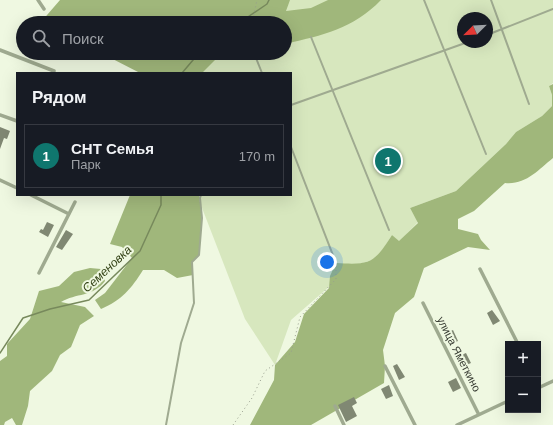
<!DOCTYPE html>
<html lang="ru">
<head>
<meta charset="utf-8">
<style>
  body { margin:0; font-family:Helvetica,sans-serif; background:#242831; color:#f1f3f6 }
  .controls { position:absolute; right:12px; bottom:12px; display:grid; overflow:hidden; border-radius:0px; box-shadow:0 4px 16px #0002 }
  .controls button { width:36px; height:36px; display:grid; place-items:center; padding:0; border:0; border-bottom:1px solid #363941; background:#171b24; color:#f1f3f6; font:20px sans-serif }
  .compass { position:absolute; left:457px; top:12px; width:36px; height:36px; border-radius:50%; background:#171b24; box-shadow:0 4px 16px #0002; rotate:246deg }
  .you { position:absolute; left:327px; top:262px; width:14px; height:14px; margin:-10px; border:3px solid #fff; border-radius:50%; background:#1a73e8; box-shadow:0 0 0 6px #1a73e833 }
  .badge { display:grid; place-items:center; width:26px; height:26px; border-radius:50%; background:#0f766e; color:#fff; font-size:13px; font-weight:700 }
  .pin { position:absolute; translate:-50% -50%; border:2px solid #fff; box-shadow:0 1px 4px #0006 }
  .list { margin:0; padding:0; list-style:none }
  h2 { display:flex; justify-content:space-between; align-items:center; height:52px; margin:0; padding:0 16px; font-size:17px }
  h2 small { font-size:13px; font-weight:400; color:#9ea1a6 }
  .list li { display:grid; grid-template-columns:26px 1fr auto; gap:12px; align-items:center; box-sizing:border-box; height:64px; margin:0 8px 8px; padding:0 8px; border:1px solid #363941; border-radius:0px }
  .list b { display:block; font-size:15px; white-space:nowrap }
  .list p { margin:0; font-size:13px; white-space:nowrap; color:#9ea1a6 }
  .list em { font-size:13px; font-style:normal; color:#9ea1a6 }
  .icon { flex:none; width:22px; height:22px; fill:none; stroke:currentColor; stroke-width:2; stroke-linecap:round; stroke-linejoin:round }
  .map { position:relative; flex:none; width:553px; height:425px; overflow:hidden }
  .search { position:absolute; background:#171b24; box-shadow:0 4px 16px #0002; left:16px; top:16px; width:276px; height:44px; display:flex; align-items:center; gap:10px; box-sizing:border-box; padding:0 14px; border-radius:22px; color:#9ea1a6; font-size:15px }
  .panel { position:absolute; background:#171b24; box-shadow:0 4px 16px #0002; left:16px; top:72px; width:276px; height:124px; border-radius:0px }
  .map>svg:first-child { display:block }
  .green { fill:#d7e7be; fill-rule:evenodd }
  .forest { fill:#a0b77b }
  .lines { fill:none; stroke-linecap:round; stroke-linejoin:round }
  .stream { stroke:#77895c; stroke-width:1.5 }
  .building { fill:#808873 }
  .path { stroke:#989e8e; stroke-width:1; stroke-dasharray:1 3; stroke-linecap:butt }
  .service { stroke:#9faa90; stroke-width:2 }
  .minor { stroke:#9faa90; stroke-width:3.5 }
  .labels { text-anchor:middle; stroke-width:4; stroke-linejoin:round; paint-order:stroke }
  .street-label { font-size:11px; fill:#373b32; stroke:#eff8e1 }
  .water-label { font-size:12px; font-style:italic; fill:#324114; stroke:#eff8e1 }
</style>
</head>
<body>
<div class="map">
<svg width="553" height="425" viewBox="0 0 553 425">
  <rect width="100%" height="100%" fill="#eff8e1"/>
  <path class="green" d="M163,0H553V83L549,86L552,95V106L542,116L516,132L506,144L456,191L410,208L418,222L399,242L392,235C382,251 376,263 355,264L291,320L275,365L245,319L197,195H291V73H173L170,53H285V23ZM463,18H487V42H463Z"/>
  <path class="forest" d="M60,0H290L286,11L311,8L328,0H381C353,29 323,35 285,44V23L41,22Z
    M101,53H222L202,73H140Z
    M553,84V158C538,170 526,185 505,183L474,211L458,219V229L478,234L481,240L490,250L468,247L424,268L414,297L395,313L383,350L385,366L384,383L311,425H250L274,380L275,365L295,342L304,314L329,288L330,276L336,263C369,265 374,264 392,235L399,241L418,223L410,208L456,191L506,144L516,132L542,116L552,106V95L549,86Z
    M130,195H199L202,218L199,255L192,262L193,275L177,278L164,270H143C131,289 122,300 101,309L95,300L105,293L132,258L122,247L110,244Z
    M90,268L101,269L105,281C93,297 76,293 61,302L85,307L94,316L80,325L71,347L60,355L52,371L30,391L28,406L22,425H16L12,418L5,422L4,425H0V361L7,356V344L30,319L39,291L59,286L74,272Z"/>
  <g class="lines">
    <path class="stream" d="M239,23L267,4L269,0
      M182,73L199,53
      M0,353L23,318L50,309L89,300L140,251L161,205V195"/>
  </g>
  <path class="building" d="M0,127L10,131L7,139L4,138L0,149Z
    M47,222L54,225L48,237L39,232L41,229L43,230Z
    M66,230L73,234L62,250L56,247Z
    M492,310L500,321L493,325L487,313Z
    M453,330L458,341L451,344L444,334Z
    M466,353L471,363L464,366L459,356Z
    M397,364L405,377L399,380L393,366Z
    M456,378L461,388L453,392L448,382Z
    M389,385L393,396L386,399L381,389Z
    M354,397L357,403L352,406L357,416L346,422L338,405Z"/>
  <g class="lines">
    <path class="path" d="M252,23L257,0
      M233,425L252,398L265,371L291,353L300,317L336,279V265"/>
    <path class="service" d="M424,0L486,154
      M491,0L529,104
      M487,35L553,9
      M311,37L389,230
      M254,53L262,73
      M291,105L468,42
      M291,147L336,263
      M166,425L181,343L194,303L192,262L199,255L202,218L200,198L201,195"/>
    <path class="minor" d="M38,0L44,9
      M0,50L54,71
      M0,115L17,121
      M0,180L17,188
      M31,195L69,214
      M480,269L518,344
      M39,273L75,202
      M423,303L478,413
      M385,366L415,425
      M538,388L553,381
      M335,406L344,425
      M457,425L508,401"/>
  </g>
  <g class="labels">
    <g class="street-label">
      <text transform="translate(459 354) rotate(63)" y="4">улица Яметкино</text>
    </g>
    <g class="water-label">
      <text transform="translate(107 269) rotate(-43)" y="4">Семеновка</text>
    </g>
  </g>
</svg>
<div class="controls">
<button>+</button>
<button>−</button>
</div>
<svg class="compass" viewBox="-18 -18 36 36"><path d="M0-13l5 13h-10z" fill="#e53935"/><path d="M0 13l5-13h-10z" fill="#9ea1a6"/></svg>
<div class="you"></div>
<div class="pin badge" style="left:388px;top:161px">1</div>
<div class="search"><svg class="icon" aria-label="search" viewBox="0 0 24 24"><circle cx="10" cy="10" r="6"/><path d="M15 15l6 6"/></svg>Поиск</div>
<section class="panel">
<h2>Рядом<small></small></h2>
<ul class="list">
<li><span class="badge">1</span><div><b>СНТ Семья</b><p>Парк</p></div><em>170 m</em></li>
</ul>
</section>
</div>
</body>
</html>
